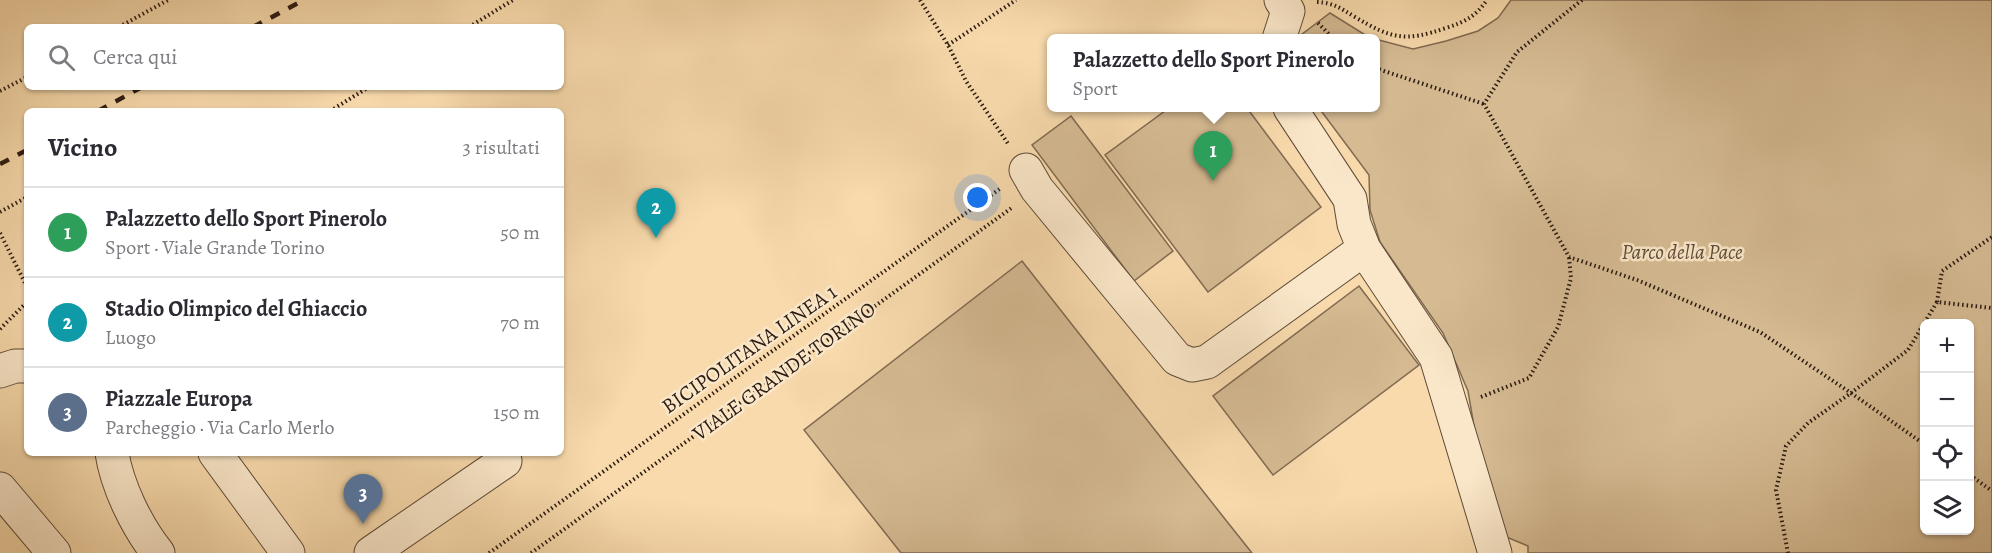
<!DOCTYPE html>
<html lang="it">
<head>
<meta charset="utf-8">
<style>
  body { margin:0; font-family:Alegreya,serif; background:#f2f2f3; color:#2b2b33 }
  .controls { position:absolute; right:18px; bottom:18px; display:grid; overflow:hidden; border-radius:9px; box-shadow:0 2px 4px #0004 }
  .controls button { width:54px; height:54px; display:grid; place-items:center; padding:0; border:0; border-bottom:2px solid #e1e1e2; background:#fff; color:#2b2b33; font:30px sans-serif }
  .you { position:absolute; left:978px; top:198px; width:21px; height:21px; margin:-15px; border:4px solid #fff; border-radius:50%; background:#1a73e8; box-shadow:0 0 0 9px #1a73e833 }
  .badge { display:grid; place-items:center; width:39px; height:39px; border-radius:50%; background:#7c3aed; color:#fff; font-size:20px; font-weight:700 }
  .pin { position:absolute; translate:-50% -50px; filter:drop-shadow(0 2px 3px #0008) }
  .pin::after { content:''; position:absolute; top:32px; width:21px; height:18px; background:inherit; clip-path:polygon(0 0,100% 0,50% 100%) }
  .popup { position:absolute; left:1047px; top:34px; width:333px; height:78px; box-sizing:border-box; display:grid; place-content:center; border-radius:9px; background:#fff; filter:drop-shadow(0 2px 4px #0005); font-size:20px; white-space:nowrap; color:#7c7c81 }
  .popup b { font-size:22px; color:#2b2b33 }
  .popup::after { content:''; position:absolute; left:50%; top:100%; margin-left:-12px; border:12px solid transparent; border-top-color:#fff }
  .list { margin:0; padding:0; list-style:none }
  h2 { display:flex; justify-content:space-between; align-items:center; height:78px; margin:0; padding:0 24px; font-size:26px }
  h2 small { font-size:20px; font-weight:400; color:#7c7c81 }
  .list li { display:grid; grid-template-columns:39px 1fr auto; gap:18px; align-items:center; box-sizing:border-box; height:90px; padding:0 24px; border-top:2px solid #e1e1e2 }
  .list b { display:block; font-size:22px; white-space:nowrap }
  .list p { margin:0; font-size:20px; white-space:nowrap; color:#7c7c81 }
  .list em { font-size:20px; font-style:normal; color:#7c7c81 }
  .icon { flex:none; width:33px; height:33px; fill:none; stroke:currentColor; stroke-width:2; stroke-linecap:round; stroke-linejoin:round }
  .map { position:relative; flex:none; width:1992px; height:553px; overflow:hidden }
  .search { position:absolute; background:#fff; box-shadow:0 2px 4px #0004; left:24px; top:24px; width:540px; height:66px; display:flex; align-items:center; gap:15px; box-sizing:border-box; padding:0 21px; border-radius:9px; color:#7c7c81; font-size:22px }
  .panel { position:absolute; background:#fff; box-shadow:0 2px 4px #0004; left:24px; top:108px; width:540px; height:348px; border-radius:9px }
  .map>svg:first-child { display:block }
  .green { fill:#d5ba92; stroke:#806a52; stroke-width:1.5; fill-rule:evenodd }
  .lines { fill:none; stroke-linecap:round; stroke-linejoin:round }
  .minor-casing { stroke:#5e4b38; stroke-width:35 }
  .path { stroke:#2b1b11; stroke-width:4; stroke-dasharray:1.5 3; stroke-linecap:butt }
  .minor { stroke:#fae7c9; stroke-width:33 }
  .rail { stroke:#2b1b11; stroke-width:4.5; stroke-dasharray:10 10; stroke-linecap:butt }
  .labels { text-anchor:middle; stroke-width:5; stroke-linejoin:round; paint-order:stroke }
  .park-label { font-size:21px; font-style:italic; fill:#5e4b38; stroke:#fae7c9 }
  .street-label { font-size:21px; fill:#2b1b11; stroke:#fae7c9 }
</style>
</head>
<body>
<div class="map">
<svg width="1992" height="553" viewBox="0 0 1992 553">
  <rect width="100%" height="100%" fill="#f8daac"/>
  <filter id="stains"><feTurbulence type="fractalNoise" baseFrequency=".00333" numOctaves="4"/><feColorMatrix values="0 0 0 0 .2 0 0 0 0 .09 0 0 0 0 .02 0 0 0 .5 -.17"/></filter>
  <radialGradient id="worn" r=".72"><stop offset=".6" stop-color="#630" stop-opacity="0"/><stop offset="1" stop-color="#630" stop-opacity=".3"/></radialGradient>
  <path class="green" d="M1511,0H1992V553H1528V546L1499,534L1476,438L1468,391L1443,333L1380,242L1370,210L1369,175L1319,108H1375V39L1413,49L1446,41L1478,31L1498,18ZM1924,324H1970V530H1924Z
    M1330,13L1370,38H1373H1297Z
    M1169,108H1247L1321,207L1208,292L1105,155Z
    M1071,116L1173,251L1134,281L1032,145Z
    M1022,261L1221,514L1252,553H901L804,430Z
    M1359,286L1419,365L1273,475L1213,396Z"/>
  <g class="lines">
    <g class="minor-casing">
      <path id="minor" d="M1279,39L1288,11L1281,0
        M1290,108L1350,199L1354,224L1364,249L1436,357L1495,553
        M1026,170L1037,189L1177,359L1192,365L1207,362L1364,249
        M0,371L15,366H27
        M112,453C117,486 137,527 158,553
        M215,453L288,553
        M0,489L54,553
        M371,553L505,461L499,453"/>
    </g>
    <path class="path" d="M920,0L948,45L966,81L1009,145
      M1582,0L1517,52L1484,104L1569,257L1637,280L1760,332L1851,393L1908,350L1937,302L1992,308
      M1317,2C1334,3 1340,8 1355,17C1392,39 1405,42 1446,28C1465,22 1476,16 1487,0
      M1318,23L1334,39
      M119,27L168,0
      M469,27L513,0
      M948,45L1016,0
      M1375,68L1484,104
      M0,91L27,77
      M330,111L369,87
      M0,212L27,197
      M0,233L27,287
      M1937,302L1942,271L1992,237
      M0,329L27,302
      M1481,397L1529,378L1558,327L1571,278L1569,257
      M1970,475L1992,491
      M489,553L1001,188
      M531,553L1013,207
      M1788,553L1776,490L1786,446L1808,423L1851,393L1924,444"/>
    <use href="#minor" class="minor"/>
    <path class="rail" d="M253,27L304,0
      M98,111L142,87
      M0,164L27,150"/>
  </g>
  <g class="labels">
    <g class="park-label">
      <text x="1682" y="259">Parco della Pace</text>
    </g>
    <g class="street-label">
      <text transform="translate(749 349) rotate(-35)" y="7">BICIPOLITANA LINEA 1</text>
      <text transform="translate(784 371) rotate(-36)" y="7">VIALE GRANDE TORINO</text>
    </g>
  </g>
  <rect width="100%" height="100%" filter="url(#stains)"/>
  <rect width="100%" height="100%" fill="url(#worn)"/>
</svg>
<div class="controls">
<button>+</button>
<button>−</button>
<button><svg class="icon" aria-label="locate" viewBox="0 0 24 24"><circle cx="12" cy="12" r="6"/><path d="M12 2v4M12 18v4M2 12h4M18 12h4"/></svg></button>
<button><svg class="icon" aria-label="layers" viewBox="0 0 24 24"><path d="M12 4l9 5-9 5-9-5zM3 14l9 5 9-5"/></svg></button>
</div>
<div class="you"></div>
<div class="pin badge" style="left:1213px;top:181px;background:#2e9e5b">1</div>
<div class="popup"><b>Palazzetto dello Sport Pinerolo</b>Sport</div>
<div class="pin badge" style="left:656px;top:238px;background:#0f9aa8">2</div>
<div class="pin badge" style="left:363px;top:524px;background:#5c6f8a">3</div>
<div class="search"><svg class="icon" aria-label="search" viewBox="0 0 24 24"><circle cx="10" cy="10" r="6"/><path d="M15 15l6 6"/></svg>Cerca qui</div>
<section class="panel">
<h2>Vicino<small>3 risultati</small></h2>
<ul class="list">
<li><span class="badge" style="background:#2e9e5b">1</span><div><b>Palazzetto dello Sport Pinerolo</b><p>Sport · Viale Grande Torino</p></div><em>50 m</em></li>
<li><span class="badge" style="background:#0f9aa8">2</span><div><b>Stadio Olimpico del Ghiaccio</b><p>Luogo</p></div><em>70 m</em></li>
<li><span class="badge" style="background:#5c6f8a">3</span><div><b>Piazzale Europa</b><p>Parcheggio · Via Carlo Merlo</p></div><em>150 m</em></li>
</ul>
</section>
</div>
</body>
</html>
